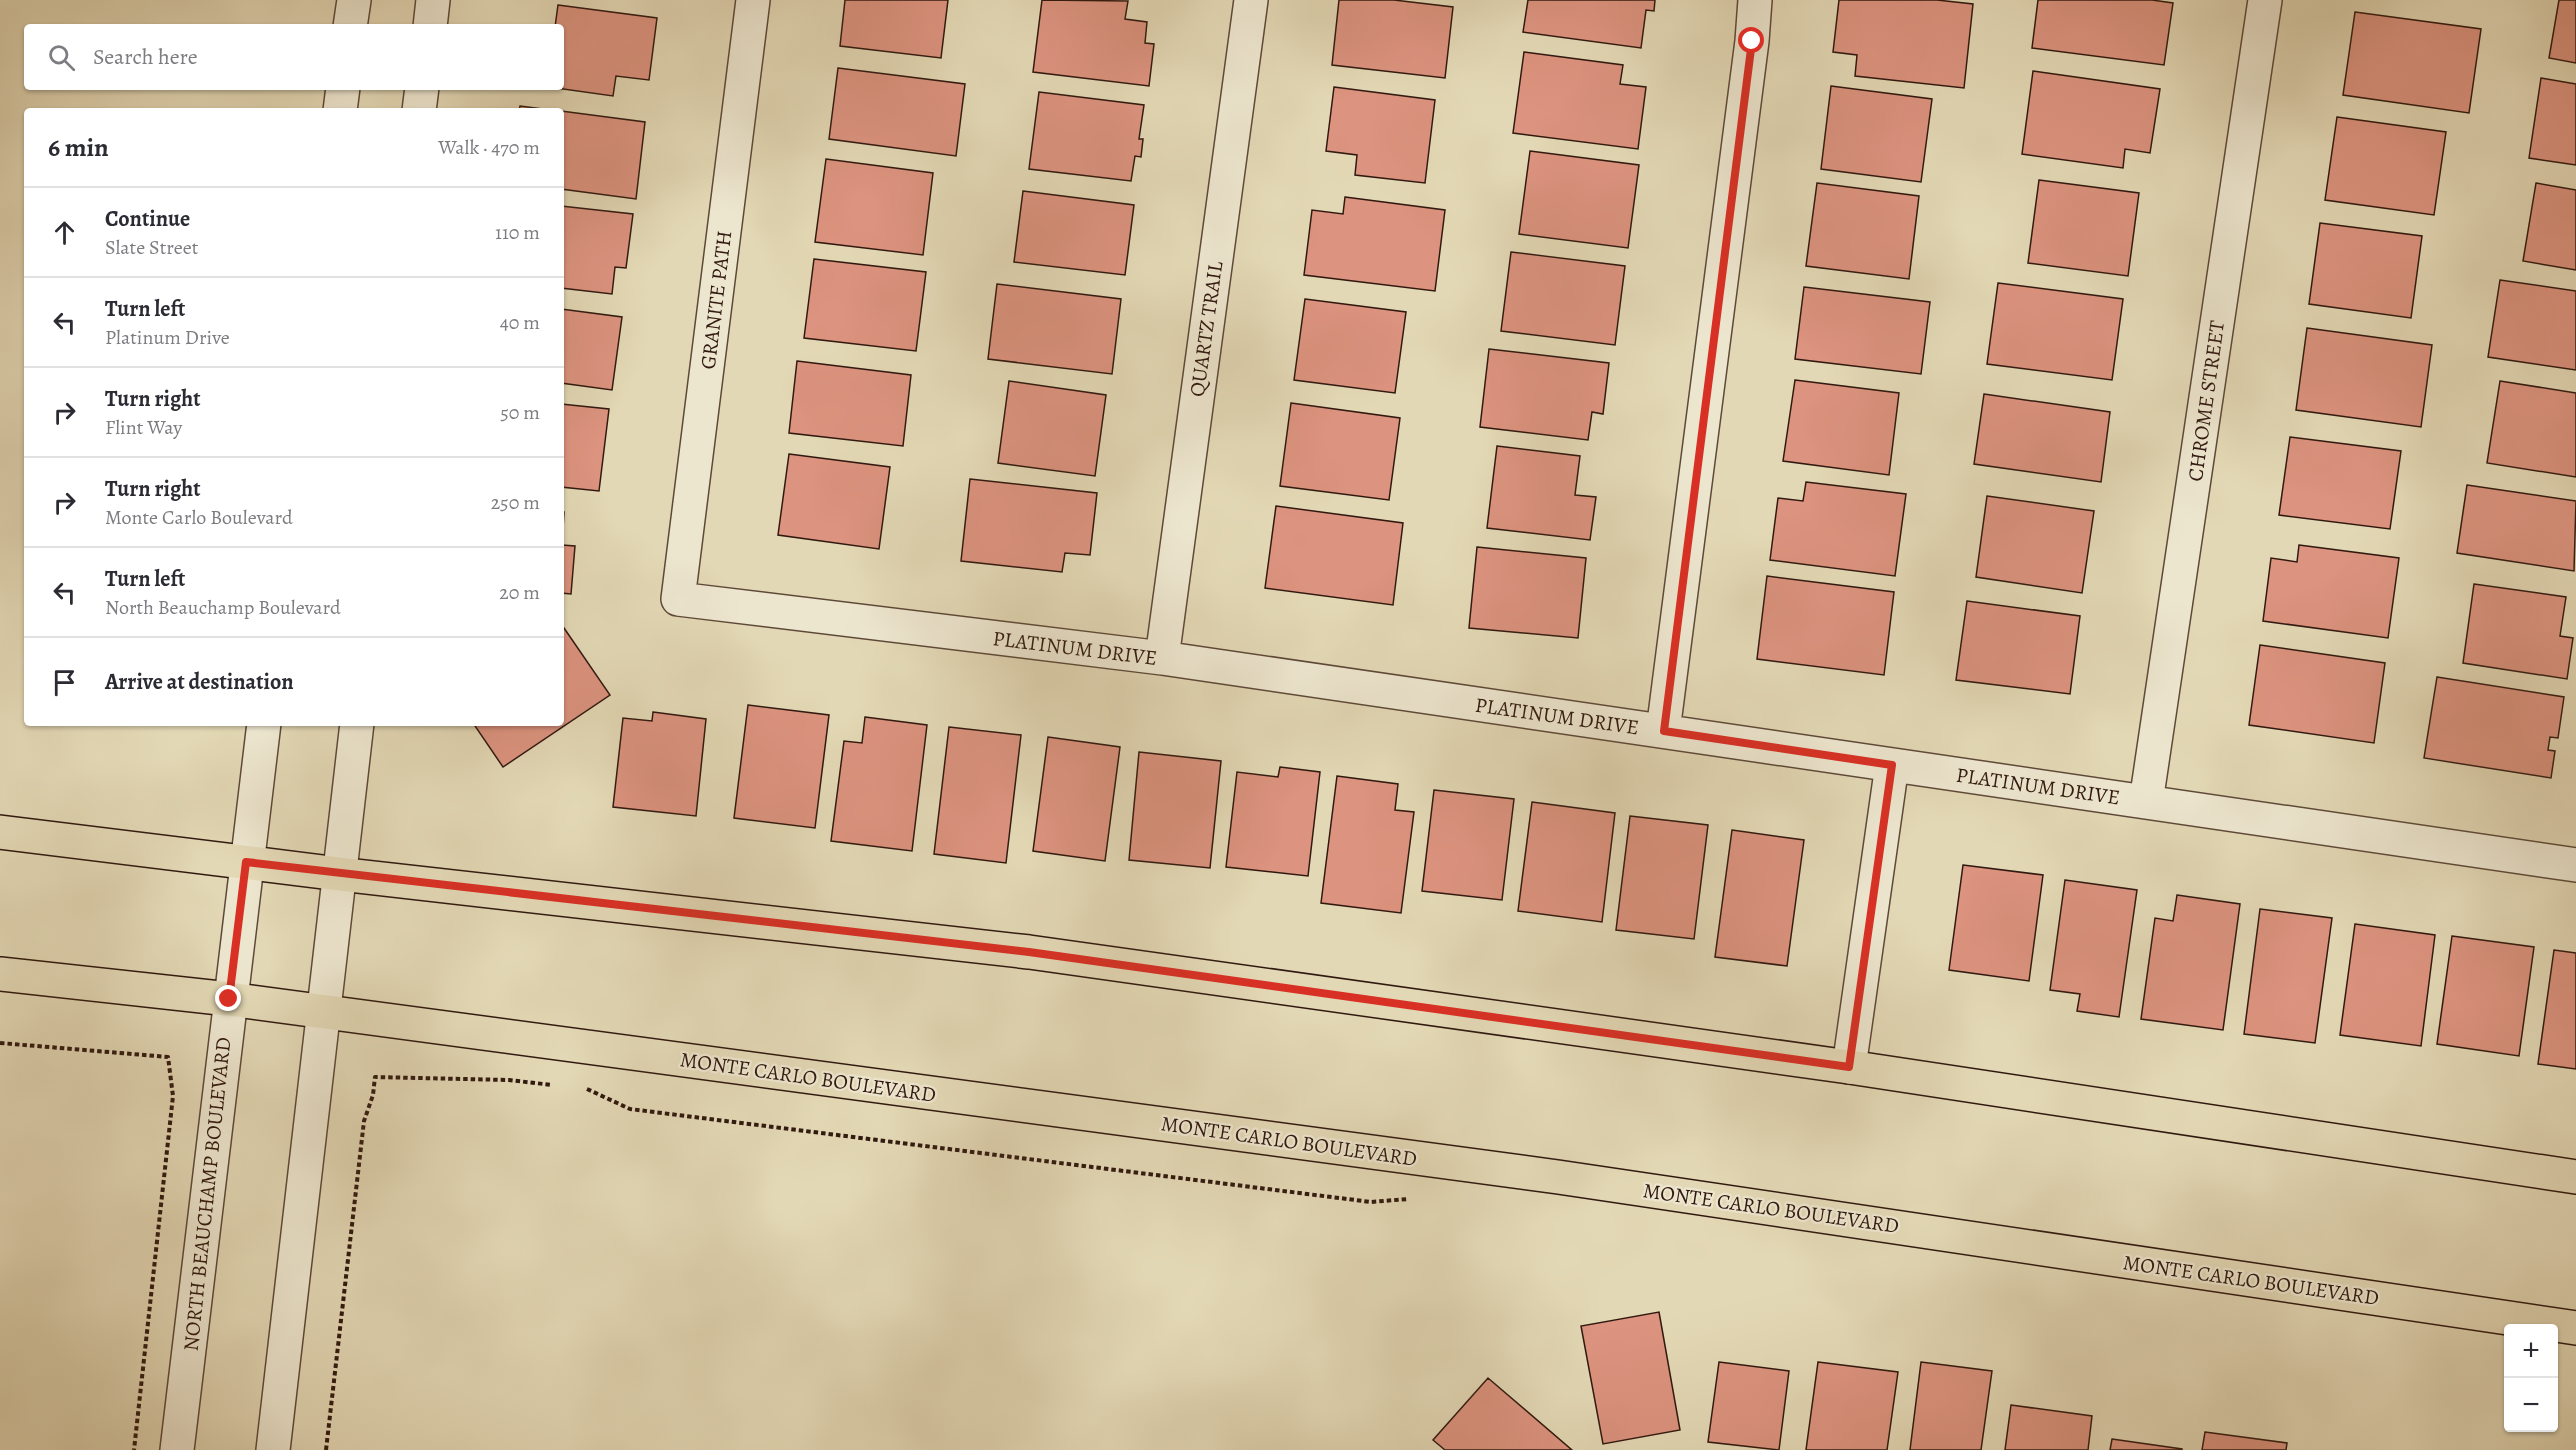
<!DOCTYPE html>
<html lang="en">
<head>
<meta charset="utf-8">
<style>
  body { margin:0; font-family:Alegreya,serif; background:#f7f7f7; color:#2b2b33 }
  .controls { position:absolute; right:18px; bottom:18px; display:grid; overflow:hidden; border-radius:6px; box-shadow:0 2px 4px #0004 }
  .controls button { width:54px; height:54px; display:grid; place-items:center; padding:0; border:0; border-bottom:2px solid #e1e1e2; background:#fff; color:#2b2b33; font:30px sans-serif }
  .stop { position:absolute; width:18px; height:18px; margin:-14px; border:4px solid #d93025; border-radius:50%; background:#fff }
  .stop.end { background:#d93025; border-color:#fff; box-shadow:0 2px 6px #0008 }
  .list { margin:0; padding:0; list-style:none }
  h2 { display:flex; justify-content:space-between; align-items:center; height:78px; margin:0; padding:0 24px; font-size:26px }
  h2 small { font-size:20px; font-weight:400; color:#7c7c81 }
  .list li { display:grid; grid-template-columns:39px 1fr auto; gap:18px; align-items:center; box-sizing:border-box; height:90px; padding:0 24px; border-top:2px solid #e1e1e2 }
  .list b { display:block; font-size:22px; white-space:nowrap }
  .list p { margin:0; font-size:20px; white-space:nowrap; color:#7c7c81 }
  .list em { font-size:20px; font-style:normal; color:#7c7c81 }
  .icon { flex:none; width:33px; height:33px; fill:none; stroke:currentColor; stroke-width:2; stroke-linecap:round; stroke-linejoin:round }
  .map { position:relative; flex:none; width:2576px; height:1450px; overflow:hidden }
  .search { position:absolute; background:#fff; box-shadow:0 2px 4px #0004; left:24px; top:24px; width:540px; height:66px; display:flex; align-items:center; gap:15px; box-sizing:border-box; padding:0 21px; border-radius:6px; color:#7c7c81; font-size:22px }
  .panel { position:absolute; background:#fff; box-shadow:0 2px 4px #0004; left:24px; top:108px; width:540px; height:618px; border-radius:6px }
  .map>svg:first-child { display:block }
  .building { fill:#dc937f; stroke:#311910; stroke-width:1.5 }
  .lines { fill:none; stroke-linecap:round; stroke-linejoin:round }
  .minor-casing { stroke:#5e4939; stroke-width:36 }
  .major-casing { stroke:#311910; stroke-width:36 }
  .path { stroke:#311910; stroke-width:4; stroke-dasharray:4.5 3; stroke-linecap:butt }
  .minor { stroke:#ede6cf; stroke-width:33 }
  .major { stroke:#e3d8b5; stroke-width:33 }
  .route { stroke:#d93025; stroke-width:8 }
  .labels { text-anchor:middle; stroke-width:4.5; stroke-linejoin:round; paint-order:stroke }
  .street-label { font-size:21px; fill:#311910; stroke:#ede6cf }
</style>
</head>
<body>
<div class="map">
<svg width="2576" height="1450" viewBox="0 0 2576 1450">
  <rect width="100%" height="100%" fill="#e3d8b5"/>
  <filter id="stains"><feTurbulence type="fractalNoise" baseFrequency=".00333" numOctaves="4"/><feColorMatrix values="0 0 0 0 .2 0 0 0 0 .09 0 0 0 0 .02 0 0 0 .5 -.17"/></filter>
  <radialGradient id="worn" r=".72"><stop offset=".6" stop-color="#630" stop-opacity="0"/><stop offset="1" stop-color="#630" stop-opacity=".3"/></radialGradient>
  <path class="building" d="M845,0H948L941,58L840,46Z
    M1042,0L1128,1L1125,19L1147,22L1145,43L1154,44L1149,86L1033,72Z
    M1339,0H1394L1453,7L1445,78L1332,65Z
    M1528,0H1655L1654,11L1646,10L1641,48L1523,32Z
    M1839,0H1937L1973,4L1964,88L1855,76L1857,55L1833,52Z
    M2038,0H2152L2173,3L2164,65L2032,48Z
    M2559,0H2576V63L2549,58Z
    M558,5L657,18L649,80L616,76L613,96L549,87H561V27H555Z
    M2355,12L2481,29L2469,113L2343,95Z
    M1524,52L1623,65L1620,84L1646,87L1638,149L1513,133Z
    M838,68L965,84L956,156L829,139Z
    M2033,71L2160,89L2150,153L2125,149L2123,168L2022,154Z
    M2541,78L2576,84V165L2529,158Z
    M1831,86L1932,99L1921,182L1821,169Z
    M1334,87L1435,100L1425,183L1355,175L1357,155L1326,151Z
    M1039,92L1144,105L1139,139H1143L1141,157L1135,156L1131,181L1029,169Z
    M520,106L558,111H519Z
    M561,111L645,122L636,199L561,189Z
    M2337,117L2446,132L2434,215L2325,200Z
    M1530,151L1639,165L1628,248L1519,234Z
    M826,159L933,173L923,255L815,242Z
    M2039,180L2139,193L2128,276L2028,263Z
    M1817,183L1919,196L1909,279L1806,266Z
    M2536,183L2576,190V270L2523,261Z
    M1023,191L1134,205L1125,275L1014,262Z
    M1345,197L1445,210L1435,291L1304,275L1312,210L1343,214Z
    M561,206L633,214L626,268L615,267L612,294L561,288Z
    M2320,223L2422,236L2411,318L2309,304Z
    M1511,252L1625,266L1615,345L1501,331Z
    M814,259L926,272L916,351L804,338Z
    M2500,280L2576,291V370L2488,357Z
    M1998,283L2123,299L2112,380L1987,364Z
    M997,284L1121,299L1112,374L988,359Z
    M1804,287L1930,302L1921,374L1795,359Z
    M1305,299L1406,312L1395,393L1294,380Z
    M561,309L622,317L612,390L561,383Z
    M2307,328L2432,345L2421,427L2296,410Z
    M1489,349L1609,363L1603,414L1592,412L1588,440L1480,427Z
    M797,361L911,375L903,446L789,433Z
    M1795,380L1899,393L1889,475L1783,461Z
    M1009,381L1106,395L1095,476L998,463Z
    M2500,381L2576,393V477L2487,463Z
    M1984,394L2110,412L2101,482L1974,464Z
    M1291,403L1400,418L1389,500L1280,486Z
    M561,404L609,409L599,491L561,487Z
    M2290,437L2401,451L2390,529L2279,515Z
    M1497,446L1580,456L1575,495L1596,497L1590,540L1487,528Z
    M789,454L890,467L879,549L778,535Z
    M970,479L1097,493L1090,555L1065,553L1062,572L961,561Z
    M1806,482L1906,494L1895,576L1770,560L1778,498L1803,501Z
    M2467,485L2576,501L2574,571L2457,553Z
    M1987,496L2094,511L2082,593L1976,577Z
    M1276,506L1403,523L1393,605L1265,588Z
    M561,512H564L562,545L575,546L571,594L561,593Z
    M2299,545L2399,558L2388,638L2263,621L2271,558L2297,562Z
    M1477,547L1586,558L1578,638L1469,628Z
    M1767,576L1894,592L1884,675L1757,659Z
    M2474,584L2566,597L2560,636L2573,638L2567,679L2463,663Z
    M1967,601L2080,616L2070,694L1956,680Z
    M564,628L610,695L503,767L473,723H561V630Z
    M2260,645L2385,663L2374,743L2249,725Z
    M2437,677L2564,697L2558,738L2550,737L2548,750L2555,751L2551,778L2424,758Z
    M748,705L829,715L815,828L734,818Z
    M653,712L706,719L696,816L613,807L623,718L652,721Z
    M865,717L927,725L912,851L831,841L844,741L862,743Z
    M949,727L1021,735L1006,863L934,854Z
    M1048,737L1120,747L1105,861L1033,851Z
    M1139,752L1221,761L1210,868L1129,860Z
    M1280,767L1320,772L1308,876L1226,867L1237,772L1278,777Z
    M1337,776L1398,784L1395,810L1414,812L1401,913L1321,903Z
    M1434,790L1514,799L1502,900L1422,891Z
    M1532,802L1615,813L1602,922L1518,911Z
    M1630,816L1708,825L1694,939L1616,930Z
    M1732,830L1804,840L1787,966L1715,957Z
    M1963,865L2043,875L2029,981L1949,970Z
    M2065,880L2137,890L2119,1017L2077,1011L2080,994L2050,990Z
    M2177,895L2240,904L2223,1030L2141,1019L2155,918L2173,921Z
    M2260,909L2332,918L2315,1043L2244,1034Z
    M2355,924L2435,935L2421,1046L2340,1035Z
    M2452,936L2534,947L2519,1056L2437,1044Z
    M2554,950L2576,953V1069L2538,1064Z
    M1659,1312L1680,1430L1603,1444L1581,1326Z
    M1719,1362L1789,1371L1779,1450L1708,1442Z
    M1818,1362L1898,1372L1887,1450H1806Z
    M1921,1362L1992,1371L1981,1450H1910Z
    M1488,1378L1572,1450H1445L1433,1440Z
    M2011,1405L2092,1416L2088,1450H2005Z
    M2205,1432L2287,1443L2286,1450H2202Z
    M2112,1439L2182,1449V1450H2110Z"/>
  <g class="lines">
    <g class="minor-casing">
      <path id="minor" d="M753,0L678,599L1162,658L2576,865
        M350,27L354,0
        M430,27L433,0
        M340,111L343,87
        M419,111L422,87
        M1162,658L1251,0
        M1663,731L1752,41L1755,0
        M2146,802L2265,0
        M1849,1067L1892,765
        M177,1450L264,723
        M273,1450L357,723"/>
    </g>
    <g class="major-casing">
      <path id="major" d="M0,832L339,874L1029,952L1849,1067L2576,1177
        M0,974L229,999L1558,1177L2576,1328"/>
    </g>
    <path class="path" d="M0,1043L168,1057L173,1096L134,1450
      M587,1089L630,1109L1371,1202L1408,1199
      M326,1450L364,1121L373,1095L375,1077L509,1080L552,1085"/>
    <use href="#minor" class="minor"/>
    <use href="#major" class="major"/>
  </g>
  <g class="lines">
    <path class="route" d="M229,999L246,862L1029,952L1849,1067L1892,765L1664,731L1752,41"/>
  </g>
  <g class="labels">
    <g class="street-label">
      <text transform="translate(716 300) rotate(-83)" y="7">GRANITE PATH</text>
      <text transform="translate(1206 329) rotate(-82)" y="7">QUARTZ TRAIL</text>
      <text transform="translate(2206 401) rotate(-82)" y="7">CHROME STREET</text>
      <text transform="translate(1075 648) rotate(7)" y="7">PLATINUM DRIVE</text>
      <text transform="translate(1557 716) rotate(8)" y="7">PLATINUM DRIVE</text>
      <text transform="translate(2038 786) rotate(8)" y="7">PLATINUM DRIVE</text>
      <text transform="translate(808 1077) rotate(8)" y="7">MONTE CARLO BOULEVARD</text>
      <text transform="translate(1289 1141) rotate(8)" y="7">MONTE CARLO BOULEVARD</text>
      <text transform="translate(207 1194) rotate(-84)" y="7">NORTH BEAUCHAMP BOULEVARD</text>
      <text transform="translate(1771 1208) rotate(8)" y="7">MONTE CARLO BOULEVARD</text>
      <text transform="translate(2251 1280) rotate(8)" y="7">MONTE CARLO BOULEVARD</text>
    </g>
  </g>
  <rect width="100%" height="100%" filter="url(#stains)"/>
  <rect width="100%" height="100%" fill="url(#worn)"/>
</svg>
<div class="controls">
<button>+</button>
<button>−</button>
</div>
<div class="stop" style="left:1752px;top:41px"></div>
<div class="stop end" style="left:229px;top:999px"></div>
<div class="search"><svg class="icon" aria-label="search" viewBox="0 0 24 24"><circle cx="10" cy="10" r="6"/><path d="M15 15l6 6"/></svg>Search here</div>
<section class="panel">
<h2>6 min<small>Walk · 470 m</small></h2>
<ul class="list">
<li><svg class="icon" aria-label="ahead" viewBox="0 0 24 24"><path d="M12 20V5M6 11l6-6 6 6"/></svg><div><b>Continue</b><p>Slate Street</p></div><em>110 m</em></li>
<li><svg class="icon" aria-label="left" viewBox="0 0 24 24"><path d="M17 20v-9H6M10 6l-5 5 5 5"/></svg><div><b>Turn left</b><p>Platinum Drive</p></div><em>40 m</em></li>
<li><svg class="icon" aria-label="right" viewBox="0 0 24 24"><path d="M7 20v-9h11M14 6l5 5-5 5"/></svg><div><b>Turn right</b><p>Flint Way</p></div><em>50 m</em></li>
<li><svg class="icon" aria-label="right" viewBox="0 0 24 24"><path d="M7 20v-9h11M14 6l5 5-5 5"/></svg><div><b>Turn right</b><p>Monte Carlo Boulevard</p></div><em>250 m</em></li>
<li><svg class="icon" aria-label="left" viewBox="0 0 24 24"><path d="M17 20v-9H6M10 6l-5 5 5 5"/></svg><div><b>Turn left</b><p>North Beauchamp Boulevard</p></div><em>20 m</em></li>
<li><svg class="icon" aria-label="arrive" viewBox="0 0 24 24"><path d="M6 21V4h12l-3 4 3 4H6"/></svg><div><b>Arrive at destination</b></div></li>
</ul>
</section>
</div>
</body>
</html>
